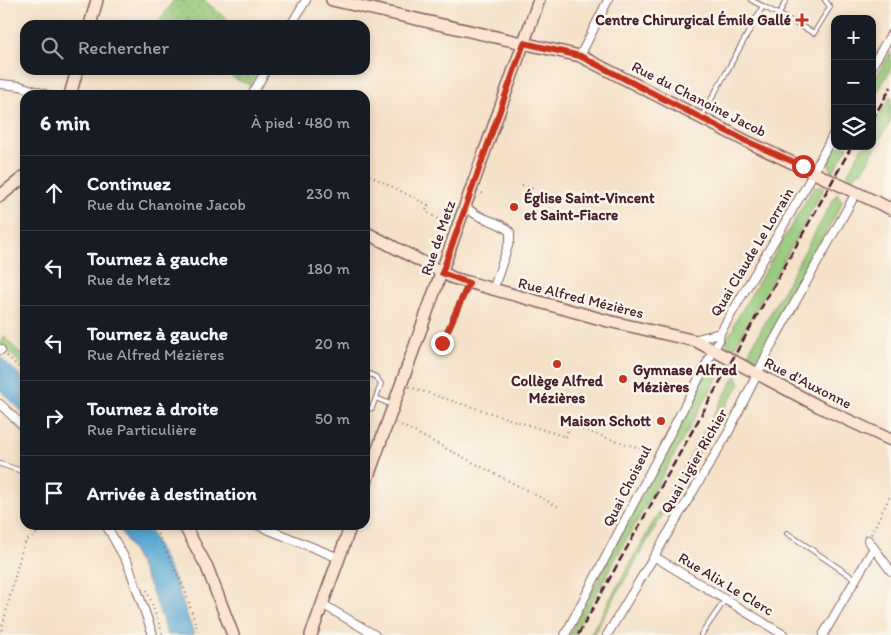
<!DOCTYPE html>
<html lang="fr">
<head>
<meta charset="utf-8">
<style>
  body { margin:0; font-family:Itim,sans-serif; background:#242831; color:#f1f3f6 }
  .controls { position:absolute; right:15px; top:15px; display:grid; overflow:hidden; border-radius:10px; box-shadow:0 2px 8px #0003 }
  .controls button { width:45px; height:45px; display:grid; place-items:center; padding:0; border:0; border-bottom:1px solid #363941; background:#171b24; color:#f1f3f6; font:25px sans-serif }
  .stop { position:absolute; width:15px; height:15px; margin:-11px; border:4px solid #c8321e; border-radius:50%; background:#fff }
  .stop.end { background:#c8321e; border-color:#fff; box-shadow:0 1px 5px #0008 }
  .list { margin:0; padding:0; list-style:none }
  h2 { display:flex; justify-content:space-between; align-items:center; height:65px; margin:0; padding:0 20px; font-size:21px }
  h2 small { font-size:16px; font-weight:400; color:#9ea1a6 }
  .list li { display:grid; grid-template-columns:32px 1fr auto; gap:15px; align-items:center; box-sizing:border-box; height:75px; padding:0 20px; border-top:1px solid #363941 }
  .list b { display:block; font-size:19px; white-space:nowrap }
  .list p { margin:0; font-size:16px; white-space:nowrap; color:#9ea1a6 }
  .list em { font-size:16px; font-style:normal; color:#9ea1a6 }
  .icon { flex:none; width:28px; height:28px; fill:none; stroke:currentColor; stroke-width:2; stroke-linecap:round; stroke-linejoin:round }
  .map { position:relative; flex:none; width:891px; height:635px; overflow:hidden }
  .search { position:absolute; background:#171b24; box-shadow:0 2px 8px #0003; left:20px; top:20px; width:350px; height:55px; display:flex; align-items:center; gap:12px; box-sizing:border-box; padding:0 18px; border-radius:15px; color:#9ea1a6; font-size:19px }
  .panel { position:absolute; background:#171b24; box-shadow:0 2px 8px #0003; left:20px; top:90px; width:350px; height:440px; border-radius:15px }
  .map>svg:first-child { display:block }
  .green { fill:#96c97a; stroke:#707452 }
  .park { fill:url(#park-dots); stroke:#707452 }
  .water { fill:#59a6d2; stroke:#52627e }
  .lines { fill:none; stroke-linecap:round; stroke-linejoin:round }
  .lane-casing { stroke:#866362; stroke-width:6 }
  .street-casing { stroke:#866362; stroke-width:10 }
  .secondary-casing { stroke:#866362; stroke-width:14 }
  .path { stroke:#866362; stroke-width:2; stroke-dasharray:1 4; stroke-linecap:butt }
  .lane { stroke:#fff; stroke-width:4 }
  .street { stroke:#fff; stroke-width:8 }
  .secondary { stroke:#fde4d1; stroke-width:11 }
  .rail { stroke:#4a1f2b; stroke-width:2.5; stroke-dasharray:8 4; stroke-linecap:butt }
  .route { stroke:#c8321e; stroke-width:6 }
  .poi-dot { fill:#c8321e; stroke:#fbf7ec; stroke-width:2 }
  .labels { text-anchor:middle; stroke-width:5; stroke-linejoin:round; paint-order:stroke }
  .poi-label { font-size:15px; font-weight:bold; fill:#4a1f2b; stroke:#fbf7ec; text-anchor:end }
  .street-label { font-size:15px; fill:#4a1f2b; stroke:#fbf7ec }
</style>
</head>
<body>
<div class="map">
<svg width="891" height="635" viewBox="0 0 891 635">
  <defs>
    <pattern id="park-dots" width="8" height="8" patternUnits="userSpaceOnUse" patternTransform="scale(1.25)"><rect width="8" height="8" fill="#96c97a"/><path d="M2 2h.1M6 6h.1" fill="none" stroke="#83ac6a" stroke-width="1.8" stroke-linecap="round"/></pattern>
  </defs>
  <rect width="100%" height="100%" fill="#fbf7ec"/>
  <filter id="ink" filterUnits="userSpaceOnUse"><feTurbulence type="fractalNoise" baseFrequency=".02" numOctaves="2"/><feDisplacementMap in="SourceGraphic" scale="10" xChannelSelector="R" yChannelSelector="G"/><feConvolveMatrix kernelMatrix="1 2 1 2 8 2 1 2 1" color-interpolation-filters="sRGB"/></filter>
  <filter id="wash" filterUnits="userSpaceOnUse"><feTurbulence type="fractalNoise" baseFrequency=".0096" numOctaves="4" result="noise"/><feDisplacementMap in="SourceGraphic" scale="20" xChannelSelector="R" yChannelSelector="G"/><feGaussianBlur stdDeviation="1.12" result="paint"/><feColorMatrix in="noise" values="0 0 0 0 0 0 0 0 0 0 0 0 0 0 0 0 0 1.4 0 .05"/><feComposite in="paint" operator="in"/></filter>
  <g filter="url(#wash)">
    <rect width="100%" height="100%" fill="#f5e1c7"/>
    <path class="green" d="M891,52V68L872,102V84Z
      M891,96V120L862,172L859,171L850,181L844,180L863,146H872V129Z
      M837,146H848L832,174L828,161Z
      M814,187H825L731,354L725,339L734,329V324Z
      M837,193L842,201L840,207L756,359L744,361Z
      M3,336L25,358L23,366L0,344Z
      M723,368L573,635H569L707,370Z
      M736,375L740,384L723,410L593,635H590Z"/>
    <path class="park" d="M174,0H204L234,25H166L160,20Z
      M223,70H258L250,85L235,79Z"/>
    <path class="water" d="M0,357L25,380V414L0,390Z
      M117,525H147L176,583L194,635H167C156,596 139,559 117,525Z"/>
  </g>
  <g filter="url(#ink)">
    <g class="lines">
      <g class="lane-casing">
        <path id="lane" d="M751,0L814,33L830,7L825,0
          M779,15L786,0
          M702,116L763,6
          M442,343L468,285
          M365,372L376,377L381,384L372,408L365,410
          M376,398L392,405
          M0,464L25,472
          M787,533L855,579
          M701,635L725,600"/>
      </g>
      <g class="street-casing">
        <path id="street" d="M291,25L306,0
          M580,56L608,0
          M872,66L891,34
          M0,84L20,86L48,95
          M252,95L266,70
          M465,206C479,221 500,220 510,232V240L493,290
          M693,340L720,333
          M0,349L1,350
          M0,404L25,428
          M106,525L128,564L153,635
          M257,525L339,558
          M868,540L891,571
          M655,557L784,635
          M322,604L375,635
          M565,635L719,340L720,333L807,185L835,131
          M607,635L728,433L773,342L856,193
          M823,635L874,548"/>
      </g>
      <g class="secondary-casing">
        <path id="secondary" d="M332,0L580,56L746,141L891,209
          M90,25L97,0
          M70,95L77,70
          M0,196L25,176
          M365,232L453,278L608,321L696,341L818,406L891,440
          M365,485L539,0
          M184,525L207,567L233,635
          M311,635L351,525"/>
      </g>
      <path class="path" d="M187,20L198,25
        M365,173L428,205L426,211L439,220
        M522,185L533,189
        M522,185L533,189
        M482,193L486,195
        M7,356L25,373
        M409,387L566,437L569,426L652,452
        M397,423L561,508
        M153,525L185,590L199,635
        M871,534L891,494
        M147,590L163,635
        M0,635L23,546L27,540L36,535L39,525"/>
      <use href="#lane" class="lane"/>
      <use href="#street" class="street"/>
      <use href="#secondary" class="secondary"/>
      <path class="rail" d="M872,120L891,87
        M578,635L852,146"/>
    </g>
  </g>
  <g class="lines" filter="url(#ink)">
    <path class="route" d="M442,343L469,283L442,273L524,43L580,56L746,141L803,166"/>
  </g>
  <g class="poi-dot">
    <path d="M799.5 12.5h5v5h5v5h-5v5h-5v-5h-5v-5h5z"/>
    <circle cx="514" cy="207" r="5"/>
    <circle cx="557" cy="364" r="5"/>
    <circle cx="623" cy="379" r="5"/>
    <circle cx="661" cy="421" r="5"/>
  </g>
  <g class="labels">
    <g class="poi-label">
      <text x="791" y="25">Centre Chirurgical Émile Gallé</text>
      <text x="524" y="203" text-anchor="start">Église Saint-Vincent<tspan x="524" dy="17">et Saint-Fiacre</tspan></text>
      <text x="633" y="375" text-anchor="start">Gymnase Alfred<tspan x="633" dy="17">Mézières</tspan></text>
      <text x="557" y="386" text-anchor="middle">Collège Alfred<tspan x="557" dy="17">Mézières</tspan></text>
      <text x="651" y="426">Maison Schott</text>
    </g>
    <g class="street-label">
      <text transform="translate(699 99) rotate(27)" y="5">Rue du Chanoine Jacob</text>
      <text transform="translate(438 238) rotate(-71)" y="5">Rue de Metz</text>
      <text transform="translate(752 252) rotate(-59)" y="5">Quai Claude Le Lorrain</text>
      <text transform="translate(581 298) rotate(14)" y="5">Rue Alfred Mézières</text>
      <text transform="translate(808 383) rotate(27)" y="5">Rue d'Auxonne</text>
      <text transform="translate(694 461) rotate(-60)" y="5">Quai Ligier Richier</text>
      <text transform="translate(627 486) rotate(-63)" y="5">Quai Choiseul</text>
      <text transform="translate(726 584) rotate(31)" y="5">Rue Alix Le Clerc</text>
    </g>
  </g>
</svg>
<div class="controls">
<button>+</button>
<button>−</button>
<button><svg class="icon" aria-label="layers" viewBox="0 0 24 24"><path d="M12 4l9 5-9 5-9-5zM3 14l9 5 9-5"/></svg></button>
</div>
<div class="stop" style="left:803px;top:166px"></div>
<div class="stop end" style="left:442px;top:343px"></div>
<div class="search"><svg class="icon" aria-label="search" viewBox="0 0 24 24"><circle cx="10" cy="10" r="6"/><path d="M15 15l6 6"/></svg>Rechercher</div>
<section class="panel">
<h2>6 min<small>À pied · 480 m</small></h2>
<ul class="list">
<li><svg class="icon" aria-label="ahead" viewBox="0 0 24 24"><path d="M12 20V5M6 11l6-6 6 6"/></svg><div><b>Continuez</b><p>Rue du Chanoine Jacob</p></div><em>230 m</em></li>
<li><svg class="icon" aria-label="left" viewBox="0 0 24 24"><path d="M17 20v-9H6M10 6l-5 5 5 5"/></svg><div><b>Tournez à gauche</b><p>Rue de Metz</p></div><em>180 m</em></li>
<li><svg class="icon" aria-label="left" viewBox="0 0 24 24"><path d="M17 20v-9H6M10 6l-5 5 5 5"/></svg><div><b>Tournez à gauche</b><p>Rue Alfred Mézières</p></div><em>20 m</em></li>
<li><svg class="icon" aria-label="right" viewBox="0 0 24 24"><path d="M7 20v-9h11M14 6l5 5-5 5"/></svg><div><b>Tournez à droite</b><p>Rue Particulière</p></div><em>50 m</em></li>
<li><svg class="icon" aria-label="arrive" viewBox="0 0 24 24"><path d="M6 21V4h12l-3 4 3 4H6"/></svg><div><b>Arrivée à destination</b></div></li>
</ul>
</section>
</div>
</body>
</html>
